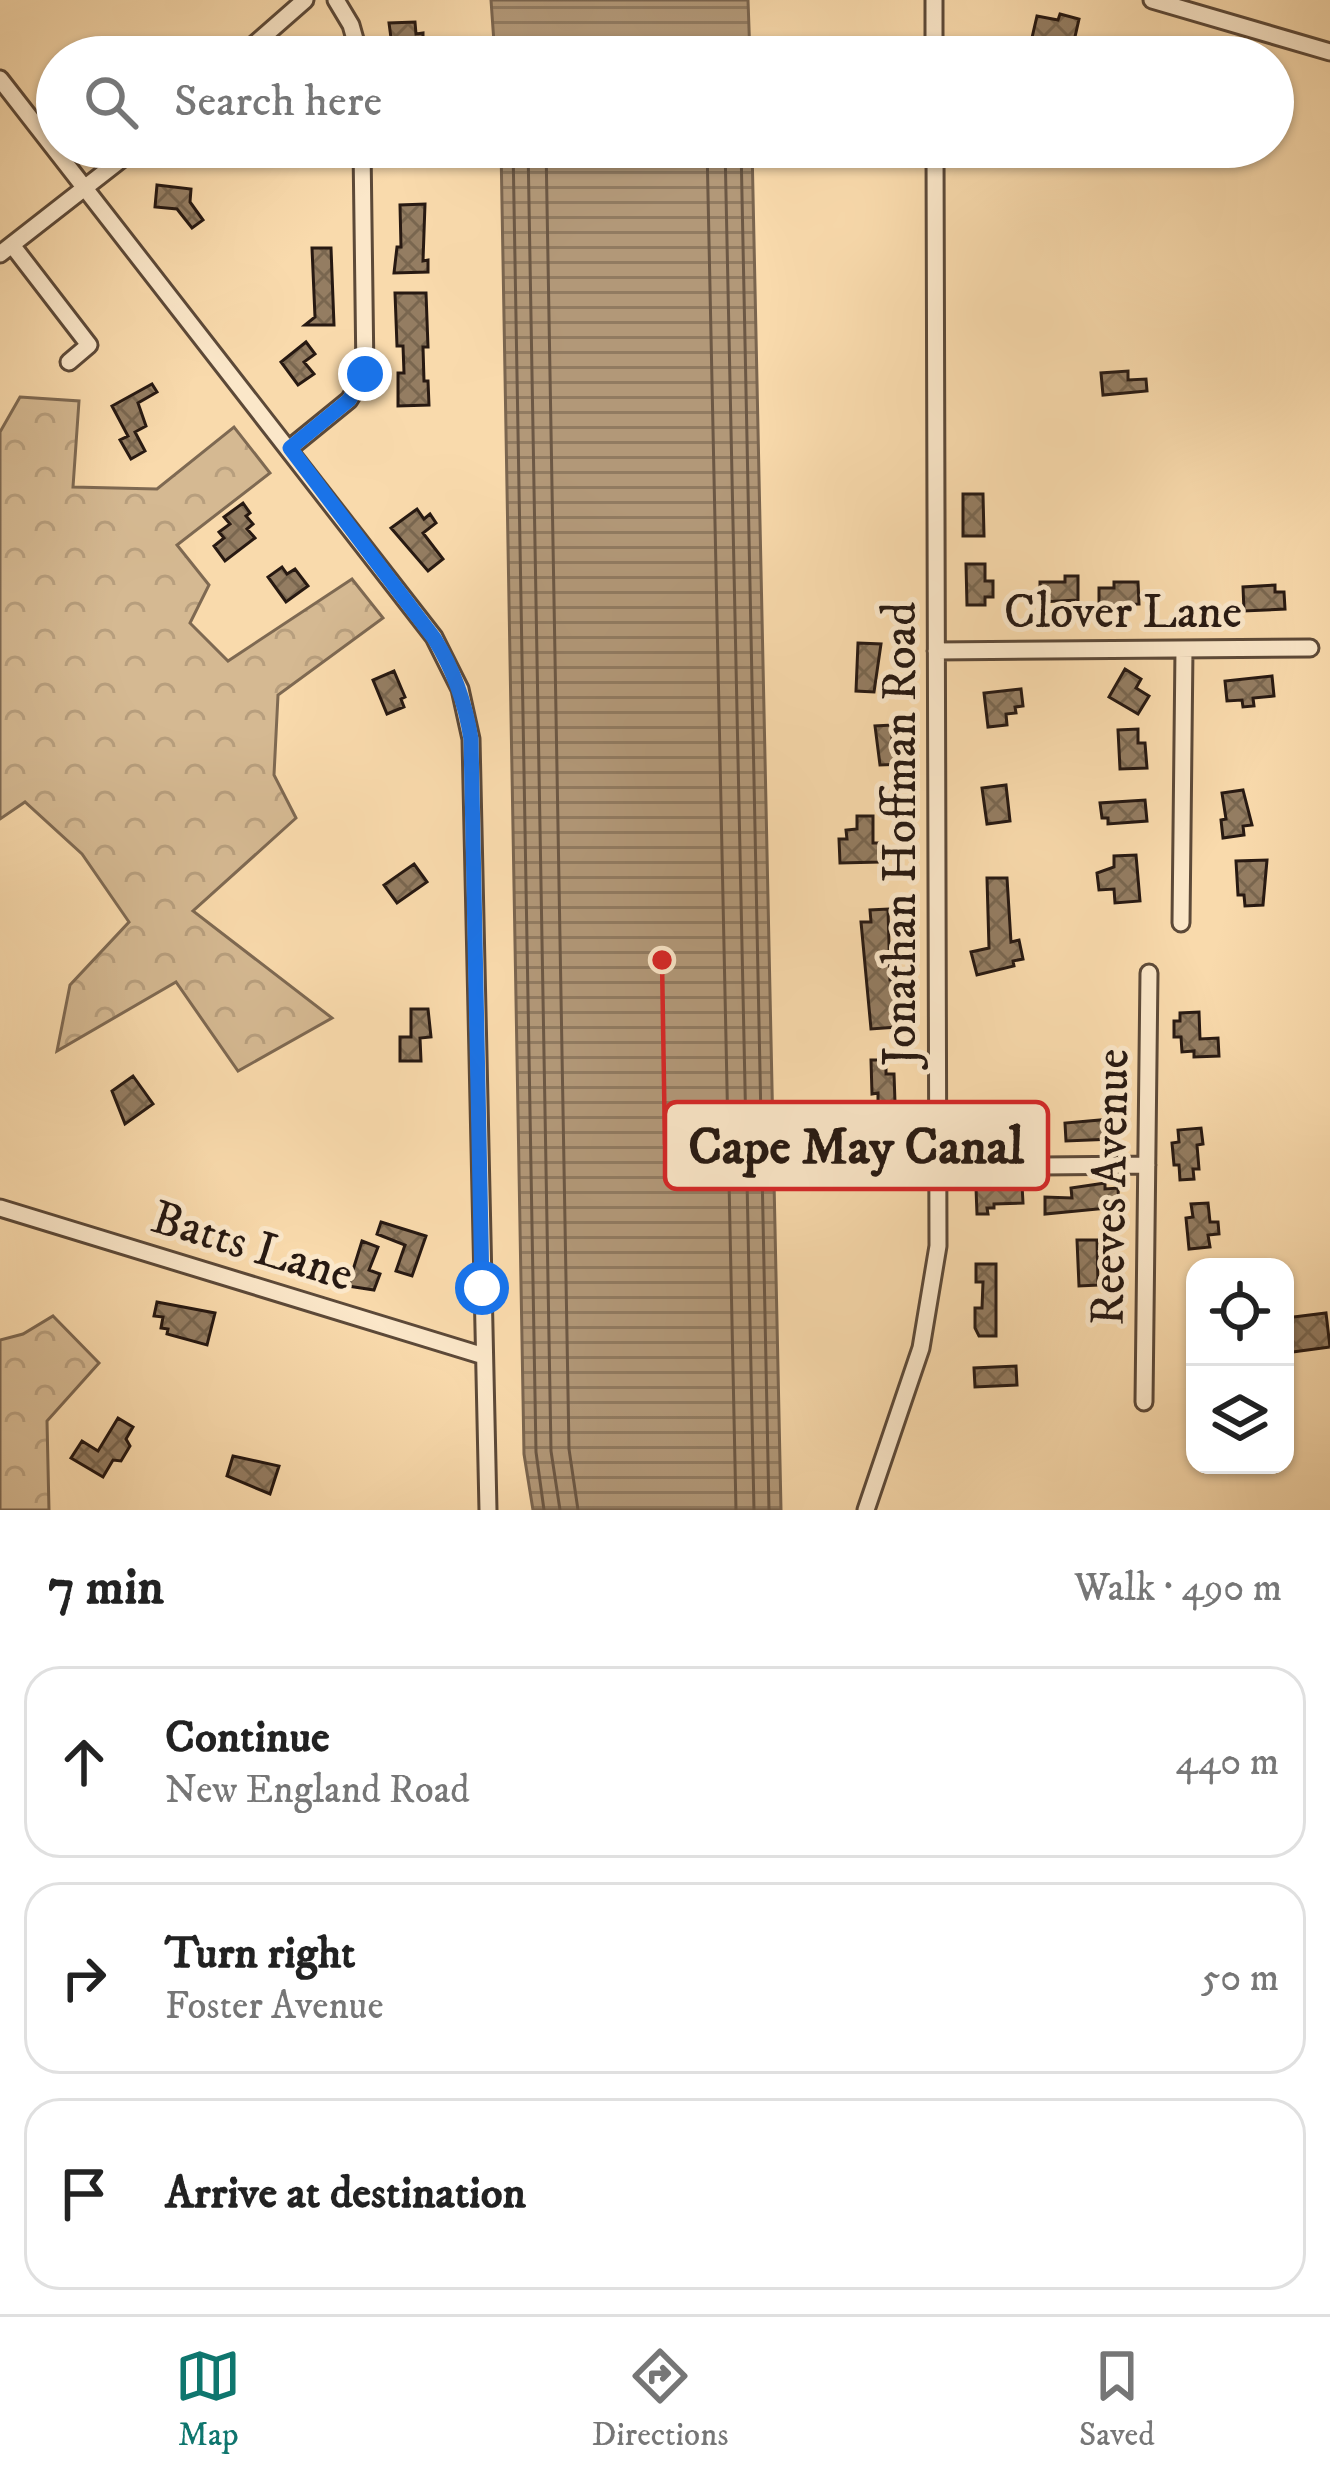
<!DOCTYPE html>
<html lang="en">
<head>
<meta charset="utf-8">
<style>
  body { margin:0; font-family:"IM FELL DW Pica",serif; background:#f2f2f2; color:#222 }
  .controls { position:absolute; right:36px; bottom:36px; display:grid; overflow:hidden; border-radius:24px; box-shadow:0 3px 9px #0004 }
  .controls button { width:108px; height:108px; display:grid; place-items:center; padding:0; border:0; border-bottom:3px solid #e0e0e0; background:#fff; color:#222; font:60px sans-serif }
  .stop { position:absolute; width:36px; height:36px; margin:-27px; border:9px solid #1a73e8; border-radius:50%; background:#fff }
  .stop.end { background:#1a73e8; border-color:#fff; box-shadow:0 3px 12px #0008 }
  .list { margin:0; padding:0; list-style:none }
  h2 { display:flex; justify-content:space-between; align-items:center; height:156px; margin:0; padding:0 48px; font-size:51px }
  h2 small { font-size:39px; font-weight:400; color:#767676 }
  .list li { display:grid; grid-template-columns:78px 1fr auto; gap:36px; align-items:center; box-sizing:border-box; height:192px; margin:0 24px 24px; padding:0 24px; border:3px solid #e0e0e0; border-radius:36px }
  .list b { display:block; font-size:45px; white-space:nowrap }
  .list p { margin:0; font-size:39px; white-space:nowrap; color:#767676 }
  .list em { font-size:39px; font-style:normal; color:#767676 }
  .icon { flex:none; width:66px; height:66px; fill:none; stroke:currentColor; stroke-width:2; stroke-linecap:round; stroke-linejoin:round }
  .map { position:relative; flex:none; width:1330px; height:1510px; overflow:hidden }
  .search { position:absolute; background:#fff; box-shadow:0 3px 9px #0004; left:36px; right:36px; top:36px; height:132px; display:flex; align-items:center; gap:30px; box-sizing:border-box; padding:0 42px; border-radius:66px; color:#767676; font-size:45px }
  .sheet { height:804px; background:#fff }
  nav { display:flex; justify-content:space-around; align-items:center; box-sizing:border-box; height:168px; border-top:3px solid #e0e0e0; background:#fff; font-size:33px; color:#767676 }
  nav a { display:grid; justify-items:center; gap:6px }
  nav .on { color:#0f766e }
  .map>svg:first-child { display:block }
  .forest { fill:url(#forest-crowns); stroke:#7e6952; stroke-width:3 }
  .water { fill:url(#water-rules); stroke:#7a654f; stroke-width:3 }
  .lines { fill:none; stroke-linecap:round; stroke-linejoin:round }
  .shore { stroke:#6c5845; stroke-width:3 }
  .building { fill:url(#building-cross-hatch); stroke:#271912; stroke-width:3 }
  .minor-casing { stroke:#5c4938; stroke-width:21 }
  .minor { stroke:#fbe7c9; stroke-width:15 }
  .route { stroke:#1a73e8; stroke-width:15 }
  .labels { text-anchor:middle; stroke-width:10; stroke-linejoin:round; paint-order:stroke }
  .street-label { font-size:48px; fill:#271912; stroke:#fbe7c9 }
  .leader { fill:none; stroke:#d62828; stroke-width:4.5 }
  .callout-dot { fill:#d62828; stroke:#fbe7c9; stroke-width:4.5 }
  .callout { fill:#fbe7c9; stroke:#d62828; stroke-width:4.5 }
  .callout-label { font-size:51px; text-anchor:middle; font-weight:bold; fill:#271912 }
</style>
</head>
<body>
<div class="map">
<svg width="1330" height="1510" viewBox="0 0 1330 1510">
  <defs>
    <pattern id="forest-crowns" width="20" height="18" patternUnits="userSpaceOnUse" patternTransform="scale(3)"><rect width="20" height="18" fill="#d5b992"/><path d="M2 6a3 3 0 1 1 6 0M12 15a3 3 0 1 1 6 0" fill="none" stroke="#b79e7d"/></pattern>
    <pattern id="water-rules" width="6" height="5" patternUnits="userSpaceOnUse" patternTransform="scale(3)"><rect width="6" height="5" fill="#b29878"/><path d="M0 2.5h6" fill="none" stroke="#917b61"/></pattern>
    <pattern id="building-cross-hatch" width="8" height="8" patternUnits="userSpaceOnUse" patternTransform="scale(3)"><rect width="8" height="8" fill="#947d62"/><path d="M0 0l8 8M0 8l8-8" fill="none" stroke="#79664f"/></pattern>
  </defs>
  <rect width="100%" height="100%" fill="#f9daac"/>
  <filter id="stains"><feTurbulence type="fractalNoise" baseFrequency=".00167" numOctaves="4"/><feColorMatrix values="0 0 0 0 .2 0 0 0 0 .09 0 0 0 0 .02 0 0 0 .5 -.17"/></filter>
  <radialGradient id="worn" r=".72"><stop offset=".6" stop-color="#630" stop-opacity="0"/><stop offset="1" stop-color="#630" stop-opacity=".3"/></radialGradient>
  <path class="forest" d="M20,397L79,401L73,487L157,489L234,427L270,473L177,545L209,585L190,623L228,661L352,579L383,618L278,695L274,775L296,818L193,911L332,1018L238,1071L176,982L57,1051L70,985L129,922L82,854L25,802L0,819V432Z
    M53,1316L99,1363L47,1421L49,1510H0V1340L23,1334Z"/>
  <path class="water" d="M491,0H748L750,57H495Z
    M501,147H752L781,1510H533L524,1454Z"/>
  <g class="lines">
    <path class="shore" d="M513,147L536,1452L544,1510
      M528,147L551,1451L560,1510
      M546,147L569,1449L578,1510
      M707,147L736,1510
      M725,147L754,1510
      M741,147L769,1510"/>
  </g>
  <path class="building" d="M1060,14L1079,19L1072,50L1031,42L1037,16L1058,20Z
    M415,22L416,34L423,33V52L393,53L389,23Z
    M157,185L191,189L190,202L203,220L192,228L177,209L155,207Z
    M425,204L423,261L428,260V272L394,273L397,247H401L400,205Z
    M312,248H331L334,325H305L315,317Z
    M395,293H426L428,347H423L424,381H428L429,405L398,406V373H404L403,346H397Z
    M306,342L315,354L304,362L314,374L298,385L281,362Z
    M1128,371V380L1146,379L1147,391L1103,395L1101,373Z
    M152,384L157,392L138,403L146,426L135,432L145,451L131,459L120,440L128,436L112,406Z
    M963,494H983L984,536H963Z
    M243,503L250,513L246,516L253,524L247,529L255,538L225,561L214,546L224,538L219,532L230,524L224,517Z
    M417,509L424,519L430,514L436,523L423,533L443,559L428,571L391,528Z
    M966,564H985V581H993V597H985V605H967Z
    M282,567L287,574L295,569L308,586L286,602L268,577Z
    M1065,576H1078V600L1040,602V582H1065Z
    M1114,582H1138L1139,604L1099,605V588H1114Z
    M1275,585V592H1284L1285,609L1244,611L1243,587Z
    M858,643L881,644L874,692L856,691Z
    M1125,669L1141,679L1136,688L1149,696L1138,714L1109,697Z
    M394,671L405,697L401,699L404,707L387,714L373,680Z
    M1272,676L1274,696L1253,698L1254,706L1243,707L1242,700L1227,701L1225,681Z
    M1021,689L1023,706L1015,707L1016,713L1006,714L1007,725L988,727L984,693Z
    M892,725V741H904L905,764L880,765L875,726Z
    M1138,729V743H1145L1147,768L1120,769L1118,730Z
    M1006,785L1010,821L987,824L982,788Z
    M1243,790L1252,825L1243,826L1244,835L1223,838L1221,820L1226,819L1222,793Z
    M1145,800L1147,821L1108,824V818H1102L1100,803Z
    M857,816H873V843H880V862L840,863L839,839H847L846,830L857,829Z
    M1136,855L1140,901L1115,903L1114,889L1099,890L1097,873L1114,867V856Z
    M1267,860L1263,905L1245,906L1244,895H1238L1236,861Z
    M414,864L427,882L397,903L384,885Z
    M987,878H1007L1011,942L1019,940L1023,959L1013,961L1014,966L977,975L971,952L989,948Z
    M888,909L890,980H895L897,1027L871,1029L861,922H871L870,910Z
    M411,1009H428L431,1037L420,1038L421,1061H400V1037H411Z
    M1199,1012L1200,1039L1218,1038L1219,1056L1194,1057V1051L1182,1052L1181,1037H1174V1021H1180V1013Z
    M871,1060H886V1074H894L895,1102H878V1093L872,1094Z
    M133,1076L153,1104L125,1124L112,1091Z
    M1112,1119L1113,1139L1066,1141L1065,1123Z
    M1201,1128L1203,1144L1197,1145L1199,1169H1193L1194,1179L1180,1180L1179,1165H1174L1172,1143L1179,1142L1178,1130Z
    M1105,1183V1189L1118,1188L1119,1207L1045,1214V1197L1072,1198L1071,1188Z
    M1022,1185L1023,1203L994,1204V1208H987L988,1214H977L976,1188Z
    M1208,1203L1210,1222H1218L1219,1234L1208,1235L1210,1247L1189,1249L1186,1218L1193,1217L1191,1204Z
    M381,1222L426,1236L412,1276L396,1271L405,1245L377,1234Z
    M1077,1240H1097L1098,1285L1079,1286Z
    M362,1241L378,1247L369,1270L380,1274L374,1290L348,1286Z
    M976,1264H996V1336H979L975,1328V1308H982L983,1282H976Z
    M157,1302L215,1313L207,1345L167,1334L168,1329L161,1328L163,1317L154,1316Z
    M1326,1313L1330,1347L1285,1353V1318Z
    M1016,1366L1017,1385L975,1387L974,1368Z
    M118,1418L133,1427L126,1439L130,1446L121,1461L113,1460L103,1477L71,1458L82,1441L98,1451Z
    M233,1456L279,1466L270,1494L227,1476Z"/>
  <g class="lines">
    <g class="minor-casing">
      <path id="minor" d="M336,0L351,25L360,57
        M1152,0L1330,52
        M240,57L305,0
        M934,57V0
        M0,79L434,637L460,689L471,739L488,1510
        M12,245L89,345L69,362
        M0,254L137,147
        M290,448L349,400L365,374L362,147
        M936,651L1310,648
        M1181,923L1184,649
        M937,1167L1147,1165
        M0,1208L484,1356
        M1144,1402L1149,973
        M866,1510L921,1348L938,1246L935,147"/>
    </g>
    <use href="#minor" class="minor"/>
  </g>
  <g class="lines">
    <path class="route" d="M365,374L349,400L290,448L434,638C454,670 465,701 471,739L482,1288"/>
  </g>
  <g class="labels">
    <g class="street-label">
      <text x="1123" y="627">Clover Lane</text>
      <text transform="translate(898 834) rotate(-90)" y="17">Jonathan Hoffman Road</text>
      <text transform="translate(1108 1187) rotate(-89)" y="17">Reeves Avenue</text>
      <text transform="translate(253 1244) rotate(17)" y="17">Batts Lane</text>
    </g>
  </g>
  <path class="leader" d="M662 960L665 1145"/>
  <circle class="callout-dot" cx="662" cy="960" r="12"/>
  <rect class="callout" x="665" y="1102" width="383" height="87" rx="12"/>
  <g class="callout-label">
    <text x="856" y="1163">Cape May Canal</text>
  </g>
  <rect width="100%" height="100%" filter="url(#stains)"/>
  <rect width="100%" height="100%" fill="url(#worn)"/>
</svg>
<div class="controls">
<button><svg class="icon" aria-label="locate" viewBox="0 0 24 24"><circle cx="12" cy="12" r="6"/><path d="M12 2v4M12 18v4M2 12h4M18 12h4"/></svg></button>
<button><svg class="icon" aria-label="layers" viewBox="0 0 24 24"><path d="M12 4l9 5-9 5-9-5zM3 14l9 5 9-5"/></svg></button>
</div>
<div class="stop" style="left:482px;top:1288px"></div>
<div class="stop end" style="left:365px;top:374px"></div>
<div class="search"><svg class="icon" aria-label="search" viewBox="0 0 24 24"><circle cx="10" cy="10" r="6"/><path d="M15 15l6 6"/></svg>Search here</div>
</div>
<section class="sheet">
<h2>7 min<small>Walk · 490 m</small></h2>
<ul class="list">
<li><svg class="icon" aria-label="ahead" viewBox="0 0 24 24"><path d="M12 20V5M6 11l6-6 6 6"/></svg><div><b>Continue</b><p>New England Road</p></div><em>440 m</em></li>
<li><svg class="icon" aria-label="right" viewBox="0 0 24 24"><path d="M7 20v-9h11M14 6l5 5-5 5"/></svg><div><b>Turn right</b><p>Foster Avenue</p></div><em>50 m</em></li>
<li><svg class="icon" aria-label="arrive" viewBox="0 0 24 24"><path d="M6 21V4h12l-3 4 3 4H6"/></svg><div><b>Arrive at destination</b></div></li>
</ul>
</section>
<nav>
<a class="on"><svg class="icon" aria-label="map" viewBox="0 0 24 24"><path d="M3 6l6-2 6 2 6-2v14l-6 2-6-2-6 2zM9 4v14M15 6v14"/></svg>Map</a>
<a><svg class="icon" aria-label="directions" viewBox="0 0 24 24"><path d="M12 3l9 9-9 9-9-9zM9 14v-3h6M13 9l2 2-2 2"/></svg>Directions</a>
<a><svg class="icon" aria-label="saved" viewBox="0 0 24 24"><path d="M7 4h10v16l-5-4-5 4z"/></svg>Saved</a>
</nav>
</body>
</html>
